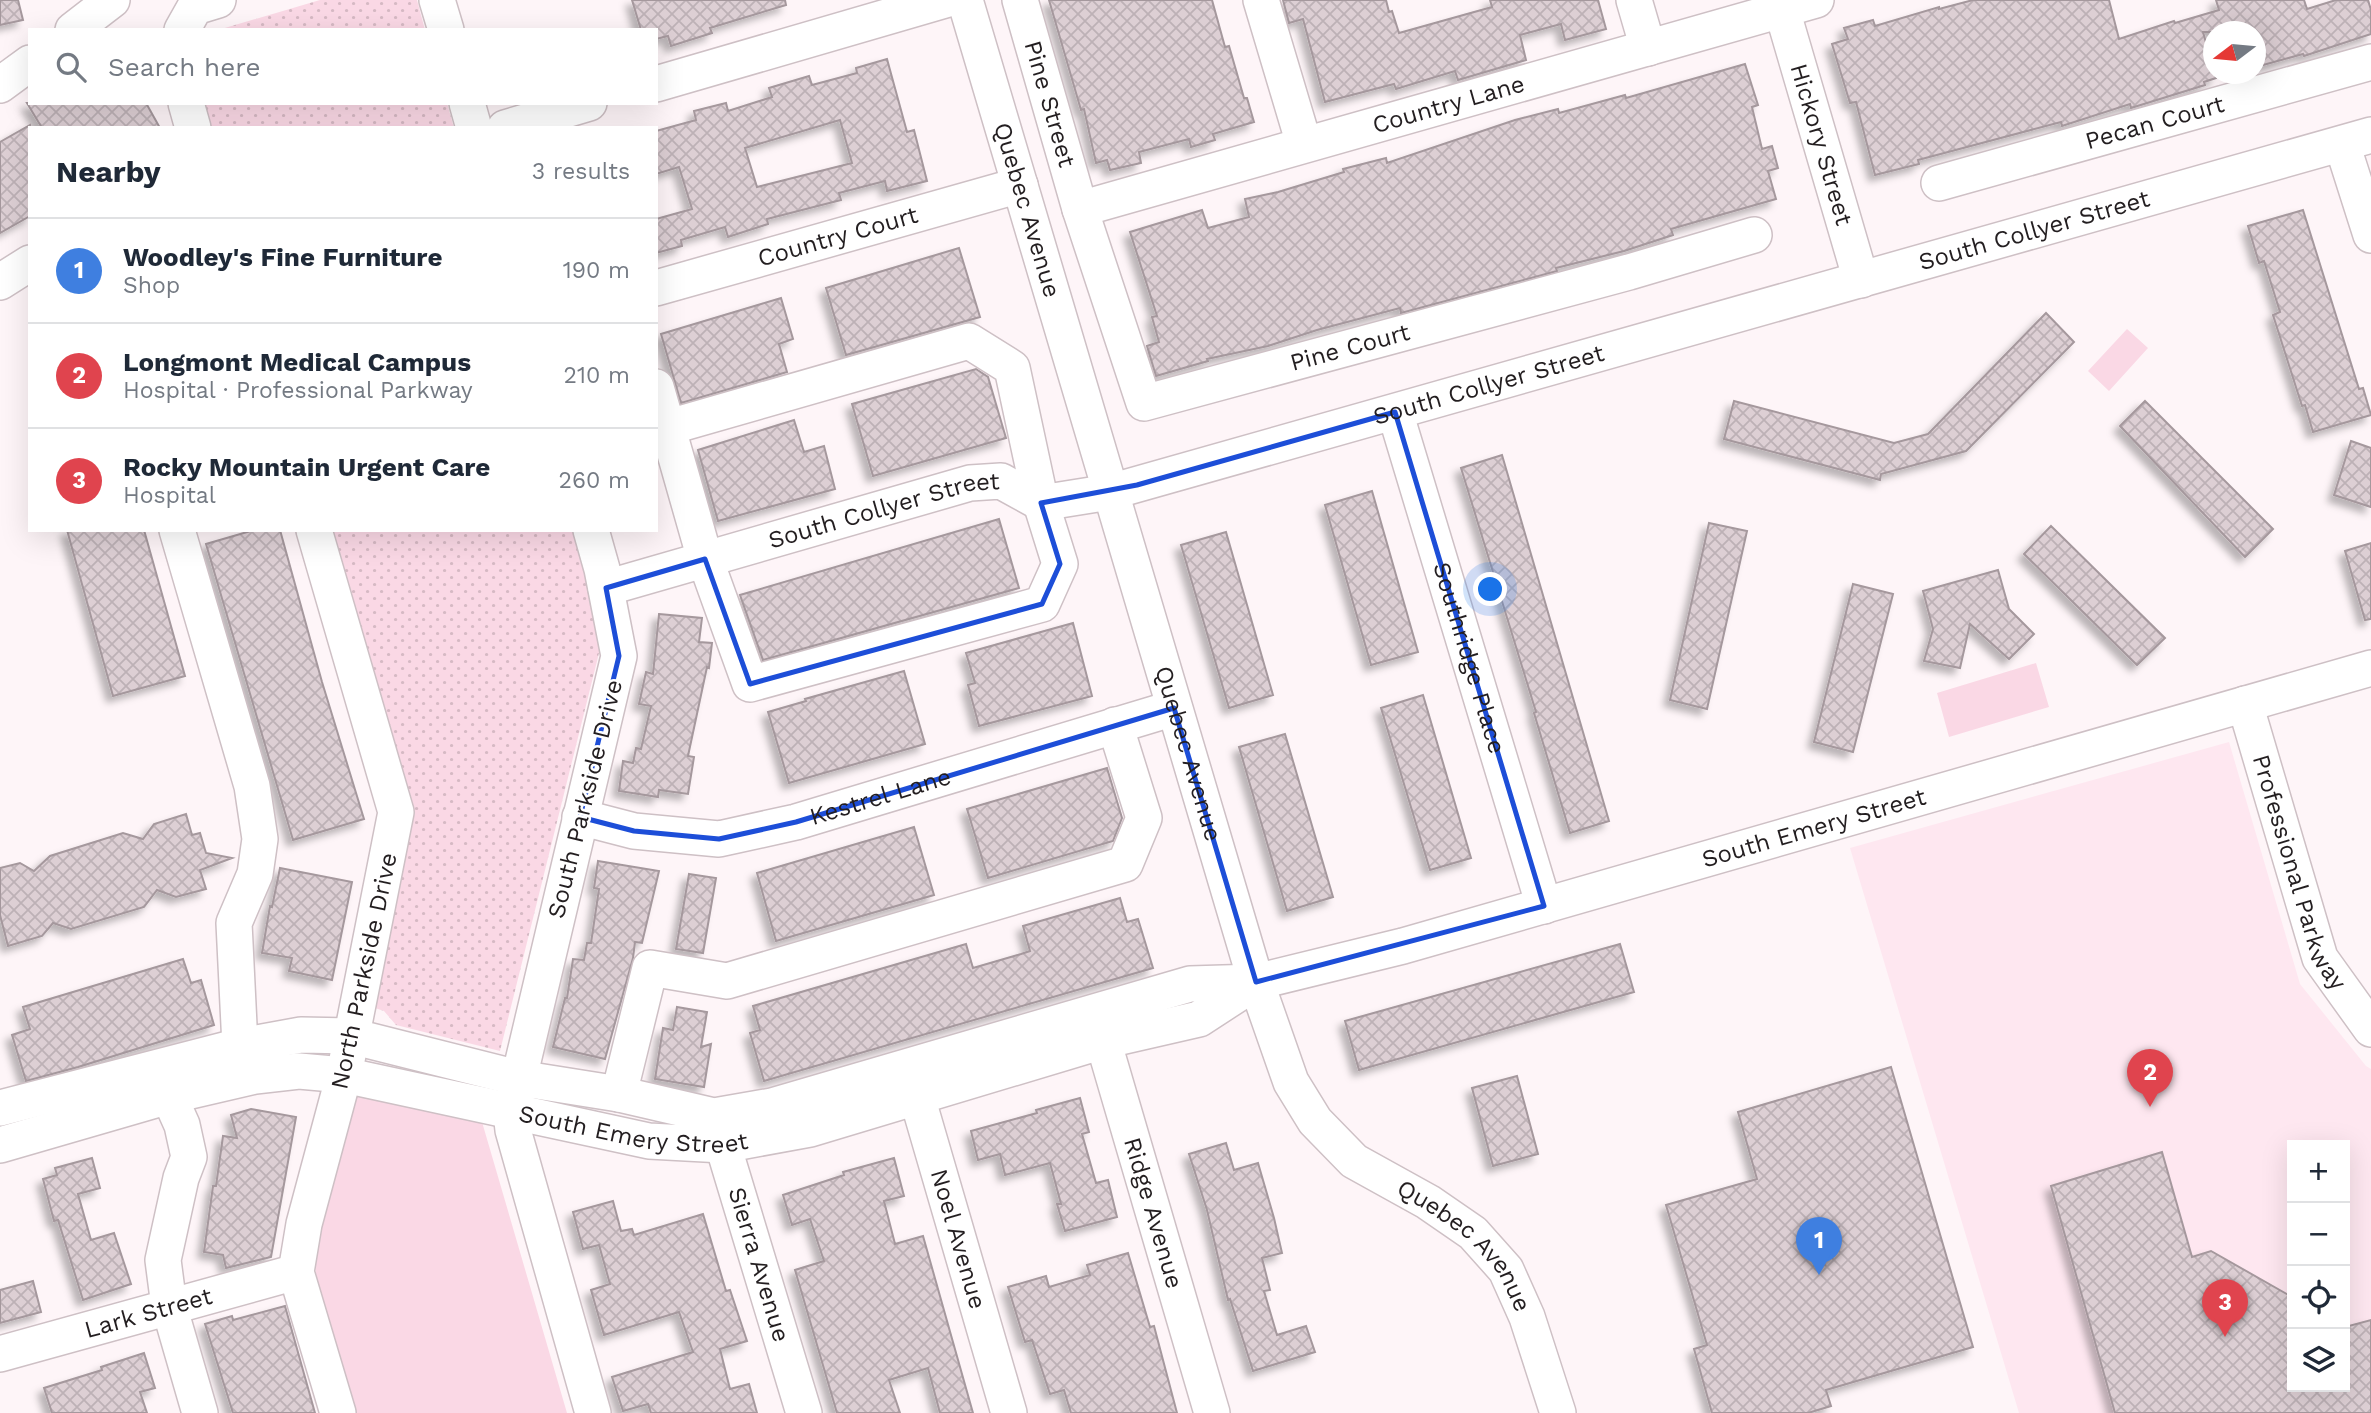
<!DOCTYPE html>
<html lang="en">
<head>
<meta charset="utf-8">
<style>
  body { margin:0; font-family:"Work Sans",sans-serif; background:#f2f2f3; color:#1f2937 }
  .controls { position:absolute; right:21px; bottom:21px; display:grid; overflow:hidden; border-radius:0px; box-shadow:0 7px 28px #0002 }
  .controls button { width:63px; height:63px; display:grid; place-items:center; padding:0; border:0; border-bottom:2px solid #e0e1e3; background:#fff; color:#1f2937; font:35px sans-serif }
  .compass { position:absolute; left:2203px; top:21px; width:63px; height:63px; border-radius:50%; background:#fff; box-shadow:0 7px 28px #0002; rotate:254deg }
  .you { position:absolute; left:1491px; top:590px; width:24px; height:24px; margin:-18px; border:5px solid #fff; border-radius:50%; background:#1a73e8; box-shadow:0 0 0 10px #1a73e833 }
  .badge { display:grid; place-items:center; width:46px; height:46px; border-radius:50%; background:#b45309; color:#fff; font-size:23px; font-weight:700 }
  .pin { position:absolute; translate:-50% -58px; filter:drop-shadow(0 2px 4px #0008) }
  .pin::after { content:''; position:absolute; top:37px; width:24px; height:21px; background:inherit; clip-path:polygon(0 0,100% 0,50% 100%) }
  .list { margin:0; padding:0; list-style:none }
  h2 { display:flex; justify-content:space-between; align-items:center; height:91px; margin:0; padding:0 28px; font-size:30px }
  h2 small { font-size:23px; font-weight:400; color:#747a83 }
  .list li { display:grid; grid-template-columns:46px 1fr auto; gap:21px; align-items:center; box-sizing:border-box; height:105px; padding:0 28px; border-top:2px solid #e0e1e3 }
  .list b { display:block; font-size:26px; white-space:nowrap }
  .list p { margin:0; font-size:23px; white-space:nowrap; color:#747a83 }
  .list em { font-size:23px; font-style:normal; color:#747a83 }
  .icon { flex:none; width:38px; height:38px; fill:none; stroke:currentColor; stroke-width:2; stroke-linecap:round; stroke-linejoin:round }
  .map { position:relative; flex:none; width:2371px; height:1413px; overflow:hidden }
  .search { position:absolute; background:#fff; box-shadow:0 7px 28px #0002; left:28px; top:28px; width:630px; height:77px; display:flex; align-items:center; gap:18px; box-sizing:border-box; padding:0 24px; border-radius:0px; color:#747a83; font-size:26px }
  .panel { position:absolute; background:#fff; box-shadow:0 7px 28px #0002; left:28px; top:126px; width:630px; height:406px; border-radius:0px }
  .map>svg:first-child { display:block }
  .built { fill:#fee7f0; fill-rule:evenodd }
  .grass { fill:url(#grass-dots) }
  .park { fill:#fad8e5 }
  .building { fill:url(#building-cross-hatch); stroke:#a5989d; stroke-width:2; fill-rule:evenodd; filter:url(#shadow) }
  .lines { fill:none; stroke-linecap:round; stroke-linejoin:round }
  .minor-casing { stroke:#cec0c5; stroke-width:38 }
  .minor { stroke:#fff; stroke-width:35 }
  .marked { fill:none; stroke:#1d4ed8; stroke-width:5; stroke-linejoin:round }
  .labels { text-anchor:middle; stroke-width:5; stroke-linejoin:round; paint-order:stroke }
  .street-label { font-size:24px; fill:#231e20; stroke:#fff }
</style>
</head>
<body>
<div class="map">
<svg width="2371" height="1413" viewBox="0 0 2371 1413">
  <defs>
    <pattern id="grass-dots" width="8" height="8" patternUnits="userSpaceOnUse" patternTransform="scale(1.75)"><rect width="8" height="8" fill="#fad8e5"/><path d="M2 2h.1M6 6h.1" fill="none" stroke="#d6b9c4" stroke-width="1.8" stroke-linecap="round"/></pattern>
    <pattern id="building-cross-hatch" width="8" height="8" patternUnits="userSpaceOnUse" patternTransform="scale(1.75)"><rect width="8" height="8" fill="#ddcfd4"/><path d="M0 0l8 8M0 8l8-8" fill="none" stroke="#bdb1b6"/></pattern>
    <filter id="shadow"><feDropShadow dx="-6" dy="6" stdDeviation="3.5" flood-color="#0004"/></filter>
  </defs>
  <rect width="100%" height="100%" fill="#fef5f8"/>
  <path class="built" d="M2229,742L2300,984L2366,1066L2371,1069V1413H2019L1850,848ZM2292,1145H2345V1387H2292Z"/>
  <path class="grass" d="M320,0H417L425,30H218Z
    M199,103H447L454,128H206Z
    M323,530H572L598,619L602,641L500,1051L396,1025L384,1011L369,1006L404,842Z"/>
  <path class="park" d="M2127,329L2148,348L2109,391L2088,371Z
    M2036,663L2049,707L1949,737L1937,693Z
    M354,1091L482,1122L567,1413H355L318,1285L311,1244Z"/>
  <path class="building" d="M0,0H18L23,20L0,25Z
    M632,0H785L786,5L710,28L712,33L671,46L668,36L656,39V30H641Z
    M1049,0H1212L1225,47L1229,46L1244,98H1247L1254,122L1213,134L1215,140L1191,147L1189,139L1139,152L1141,163L1110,170L1107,160L1096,163L1084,109L1081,110Z
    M1283,0H1386L1389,12L1392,11L1399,33L1492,7L1490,0H1598L1606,29L1565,40L1561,24L1520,35L1526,60L1458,80L1455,71L1396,89L1394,84L1325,102L1303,19L1289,23Z
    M1973,0H2109L2119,39L2174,21L2175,23L2219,10L2216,0H2304L2307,9L2336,0H2368L2371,10V34L2304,56L2303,54L2256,67V32H2203L2216,78L2204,82L2205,85L2131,108L2130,104L2062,126L2061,122L1918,160L1919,164L1875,175L1856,102L1850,103L1832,44L1848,39L1844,28L1873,20L1875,26L1939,7V9Z
    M887,59L907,132L914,130L927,181L887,191L885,181L839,193L841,200L767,219L768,224L728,237L725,227L681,240L682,246L656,253V219L692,209L679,167L656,174V131L696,120L694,111L726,103L728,111L772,97L769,88L809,76L812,85L857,73L856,68ZM840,120L852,163L757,187L745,148Z
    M1745,64L1758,105L1752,107L1762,149L1772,146L1778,168L1768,171L1776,199L1671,229L1673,235L1624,251L1556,268L1557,271L1401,313L1400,308L1317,330L1268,346L1207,359L1208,361L1156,376L1147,346L1159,342L1152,317L1157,316L1130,232L1202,210L1208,228L1249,217L1245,199L1278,192L1344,172L1343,169L1386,158L1387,163L1515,120L1558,109L1559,113L1625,95L1626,98Z
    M27,103H146L160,128H42Z
    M30,125V216L0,233V142Z
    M2303,210L2359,389L2363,388L2371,415L2313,432L2305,405L2302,406L2273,315L2280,312L2264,261L2259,263L2248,226Z
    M959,248L980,317L846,355L826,288Z
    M781,298L793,339L779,344L787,372L681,403L661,334Z
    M2046,313L2074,342L1966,451L1881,474L1880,480L1724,439L1734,401L1894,443L1928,434Z
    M976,369L988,377L1006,438L873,476L852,404Z
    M2145,401L2273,529L2245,557L2120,426Z
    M794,420L804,452L824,446L835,489L718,521L698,450Z
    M2351,441L2371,448V507L2334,495Z
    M1502,455L1609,821L1570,833L1534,713L1536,712L1461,468Z
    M1372,491L1418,652L1371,665L1325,505Z
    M999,519L1019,588L763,660L740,595Z
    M1709,523L1747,531L1707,709L1670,700Z
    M2051,526L2165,638L2137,665L2024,554Z
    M67,530H144L185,676L113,696Z
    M254,530H280L322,682L364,819L293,840L206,544Z
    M1226,532L1273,695L1229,708L1181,545Z
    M2371,543V619L2365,620L2345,551Z
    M1998,570L2009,609L2034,634L2009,659L1970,624L1960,668L1924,661L1933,629L1923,591Z
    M1853,584L1893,594L1853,752L1814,742Z
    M659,614L702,618L699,642L712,643L709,668L707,667L688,756L694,757L688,794L659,790L658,797L619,791L623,761L633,763L636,748L641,749L651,706L639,704L646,672L653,674Z
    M1073,623L1092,696L979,726L968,685L975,683L966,653Z
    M904,671L925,744L789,783L768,712L806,701L805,699Z
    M1423,695L1471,858L1430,870L1381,708Z
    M1285,734L1333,897L1287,911L1239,747Z
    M1107,768L1122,818L1113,841L988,878L967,809Z
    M186,814L192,835L200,833L206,853L232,858L200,870L206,889L176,897L157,890L144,907L71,929L53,923L42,936L8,946L0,915V868L20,863L34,871L50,856L123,833L143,839L154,824Z
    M914,827L934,895L776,941L757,873Z
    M598,861L659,871L642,943L635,942L633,958L605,1059L553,1047L565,998H567L573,959L584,960L587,943H591L599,889L594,888Z
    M280,868L352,882L332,980L289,971L292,958L262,953L270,906L272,907Z
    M689,874L716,878L703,953L676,949Z
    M1120,898L1127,922L1138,919L1153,968L764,1081L750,1033L760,1030L753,1006L966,944L973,968L1021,954L1030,951L1023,926Z
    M1620,944L1634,992L1359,1070L1345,1021Z
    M183,959L191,983L201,980L214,1025L78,1067L26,1081L12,1035L30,1029L23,1007Z
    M677,1007L707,1012L701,1047L711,1044L704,1087L655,1079L663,1028L673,1030Z
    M1891,1067L1973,1347L1826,1390L1831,1406L1808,1413H1712L1694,1349L1707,1345L1666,1205L1757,1179L1738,1112Z
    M1517,1076L1538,1154L1493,1166L1472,1088Z
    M1080,1098L1089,1132L1082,1134L1096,1183L1108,1180L1117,1217L1065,1231L1057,1204H1061L1050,1163L1005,1175L1000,1154L978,1160L971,1131L1037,1113L1036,1110Z
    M251,1109L296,1117L271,1257L226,1268L223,1255L204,1252L213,1186H216L223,1136L237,1138L231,1115Z
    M1226,1143L1234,1170L1258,1163L1274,1218L1282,1253L1262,1258L1270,1290L1264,1291L1277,1335L1306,1326L1315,1352L1253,1371L1230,1299L1228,1300L1207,1210L1189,1154Z
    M2162,1152L2192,1257L2211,1251L2292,1297V1387H2345V1327L2371,1320V1413H2115L2051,1186Z
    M92,1158L100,1188L78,1194L91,1240L114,1233L131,1284L83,1300L58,1220L54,1221L43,1179L57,1175L55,1168Z
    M894,1158L904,1196L884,1201L895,1244L923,1236L973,1413H940L928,1368L889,1380L900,1413H837L795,1270L824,1261L810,1219L792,1225L783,1195L844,1175L843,1172Z
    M613,1201L621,1231L632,1229L634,1235L703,1214L726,1291L730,1290L747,1341L720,1349L730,1389L749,1384L757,1413H651L648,1404L623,1411L612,1377L693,1352L679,1312L604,1335L591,1290L610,1284L599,1245L583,1249L573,1212Z
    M1128,1253L1150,1327L1154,1326L1177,1413H1071L1064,1390L1050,1394L1032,1340L1025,1342L1008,1287L1046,1276L1049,1287L1090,1275L1087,1265Z
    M33,1281L41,1312L0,1323V1290Z
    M285,1306L315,1413H233L205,1324L232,1316L233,1320Z
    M144,1353L155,1388L140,1392L147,1413H52L44,1388L102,1370L101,1367Z"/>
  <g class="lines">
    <g class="minor-casing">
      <g id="minor">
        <path d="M437,0L446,30"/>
        <path id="s1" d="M965,0L1256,982L1291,1082L1315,1121L1354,1161L1428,1202L1473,1233L1506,1270L1527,1317L1558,1413"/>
        <path id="s2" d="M1020,0L1080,209L1144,403L1629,272L1754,235"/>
        <path d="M1261,0L1304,144"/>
        <path d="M1634,0L1648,48"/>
        <path id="s3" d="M1782,10L1861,280"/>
        <path d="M73,30L112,0"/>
        <path d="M182,30L195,7L218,0"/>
        <path d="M656,84L945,0"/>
        <path d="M0,85L30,63"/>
        <path d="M186,103L193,128"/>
        <path d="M467,103L474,128"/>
        <path d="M505,128L589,103"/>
        <path d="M2342,144L2371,235"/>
        <path id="s4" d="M1939,183L2371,62"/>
        <path id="s5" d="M1080,209L1816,0"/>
        <path d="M0,282L30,263"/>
        <path id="s6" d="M656,288L1020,185"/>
        <path d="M656,387L705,559L750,684L1042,604L1060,564L1041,503L1012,368L969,341L669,427"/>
        <path id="s7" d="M1395,412L1544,906"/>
        <path d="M177,530L252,786L260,839L255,874L234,923L240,1046"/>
        <path d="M314,530L396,812L344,1075L304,1224L296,1272L338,1413"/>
        <path d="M591,530L602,569L619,656L511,1112L513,1130L593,1413"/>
        <path id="s8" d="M606,588L970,483L1001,481L1041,503L1110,492L2371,135"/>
        <path id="s9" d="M2245,704L2320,958L2371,1029"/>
        <path id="s10" d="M580,817L634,831L719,839L796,822L1174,708"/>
        <path id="s11" d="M1097,1020L1212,1413"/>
        <path id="s12" d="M910,1073L1009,1413"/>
        <path d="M166,1075L169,1096L182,1125L189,1157L181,1178L163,1260L169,1306L200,1413"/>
        <path d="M619,1094L650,968L727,981L1125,864L1144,818L1115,725"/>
        <path id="s13" d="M0,1108L240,1046L301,1035L351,1036L518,1078L619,1094L714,1116L772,1106L1190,984L1256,982L1403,946L2371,668"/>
        <path id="s14" d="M716,1122L804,1413"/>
        <path id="s15" d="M0,1145L169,1096L255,1076L299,1071L344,1075L649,1141L723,1145L810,1129L1103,1041L1199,1019L1256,982"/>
        <path id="s16" d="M0,1354L296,1272"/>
      </g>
    </g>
    <use href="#minor" class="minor"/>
  </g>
  <path class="marked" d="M1395,412L1544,906L1256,982L1174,708L796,822L719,839L634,831L580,817L619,656L606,588L705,559L750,684L1042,604L1060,564L1041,503L1137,485Z"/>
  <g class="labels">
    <g class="street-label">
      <text dy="8" stroke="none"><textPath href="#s2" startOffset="108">Pine Street</textPath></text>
      <text dy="8" stroke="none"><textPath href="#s5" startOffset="383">Country Lane</textPath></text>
      <text dy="8" stroke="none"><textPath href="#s4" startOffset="224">Pecan Court</textPath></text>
      <text dy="8" stroke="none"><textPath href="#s3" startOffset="140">Hickory Street</textPath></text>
      <text dy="8" stroke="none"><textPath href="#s1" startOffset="219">Quebec Avenue</textPath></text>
      <text dy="8" stroke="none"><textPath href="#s8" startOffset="1486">South Collyer Street</textPath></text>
      <text dy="8" stroke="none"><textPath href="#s6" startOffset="189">Country Court</textPath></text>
      <text dy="8" stroke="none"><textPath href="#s2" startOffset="635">Pine Court</textPath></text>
      <text dy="8" stroke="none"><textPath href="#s8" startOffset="919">South Collyer Street</textPath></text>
      <text dy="8" stroke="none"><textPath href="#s8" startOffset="289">South Collyer Street</textPath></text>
      <text dy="8" stroke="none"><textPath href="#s7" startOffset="257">Southridge Place</textPath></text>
      <text dy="8" stroke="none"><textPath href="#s1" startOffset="786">Quebec Avenue</textPath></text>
      <text dy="8" stroke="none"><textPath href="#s10" startOffset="308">Kestrel Lane</textPath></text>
      <text transform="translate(585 799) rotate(-76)" y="8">South Parkside Drive</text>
      <text dy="8" stroke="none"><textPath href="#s13" startOffset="1871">South Emery Street</textPath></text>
      <text dy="8" stroke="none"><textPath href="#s9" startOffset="177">Professional Parkway</textPath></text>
      <text transform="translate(364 971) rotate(-78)" y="8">North Parkside Drive</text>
      <text dy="8" stroke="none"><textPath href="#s15" startOffset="649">South Emery Street</textPath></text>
      <text dy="8" stroke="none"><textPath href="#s11" startOffset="201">Ridge Avenue</textPath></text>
      <text dy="8" stroke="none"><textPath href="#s12" startOffset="173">Noel Avenue</textPath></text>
      <text dy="8" stroke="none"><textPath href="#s1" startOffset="1374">Quebec Avenue</textPath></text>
      <text dy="8" stroke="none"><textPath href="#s14" startOffset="149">Sierra Avenue</textPath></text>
      <text dy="8" stroke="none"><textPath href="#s16" startOffset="154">Lark Street</textPath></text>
    </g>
  </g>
</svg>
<div class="controls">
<button>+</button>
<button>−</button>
<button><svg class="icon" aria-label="locate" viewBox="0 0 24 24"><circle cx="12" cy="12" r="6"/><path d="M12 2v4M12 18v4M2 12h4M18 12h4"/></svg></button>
<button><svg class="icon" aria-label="layers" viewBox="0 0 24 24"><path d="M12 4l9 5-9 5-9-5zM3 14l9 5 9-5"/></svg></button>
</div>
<svg class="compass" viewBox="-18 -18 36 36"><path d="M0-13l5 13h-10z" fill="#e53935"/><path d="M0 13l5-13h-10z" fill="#747a83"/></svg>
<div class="you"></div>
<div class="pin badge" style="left:1819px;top:1275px;background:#3f7fe0">1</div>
<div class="pin badge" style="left:2150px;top:1107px;background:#e0444e">2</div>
<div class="pin badge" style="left:2225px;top:1337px;background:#e0444e">3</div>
<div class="search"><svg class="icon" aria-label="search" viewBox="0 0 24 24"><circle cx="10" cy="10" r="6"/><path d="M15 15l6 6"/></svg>Search here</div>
<section class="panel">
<h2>Nearby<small>3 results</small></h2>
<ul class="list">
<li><span class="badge" style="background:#3f7fe0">1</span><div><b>Woodley's Fine Furniture</b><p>Shop</p></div><em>190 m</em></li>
<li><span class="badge" style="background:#e0444e">2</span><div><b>Longmont Medical Campus</b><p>Hospital · Professional Parkway</p></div><em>210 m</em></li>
<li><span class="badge" style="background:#e0444e">3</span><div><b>Rocky Mountain Urgent Care</b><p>Hospital</p></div><em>260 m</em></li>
</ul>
</section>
</div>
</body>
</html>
